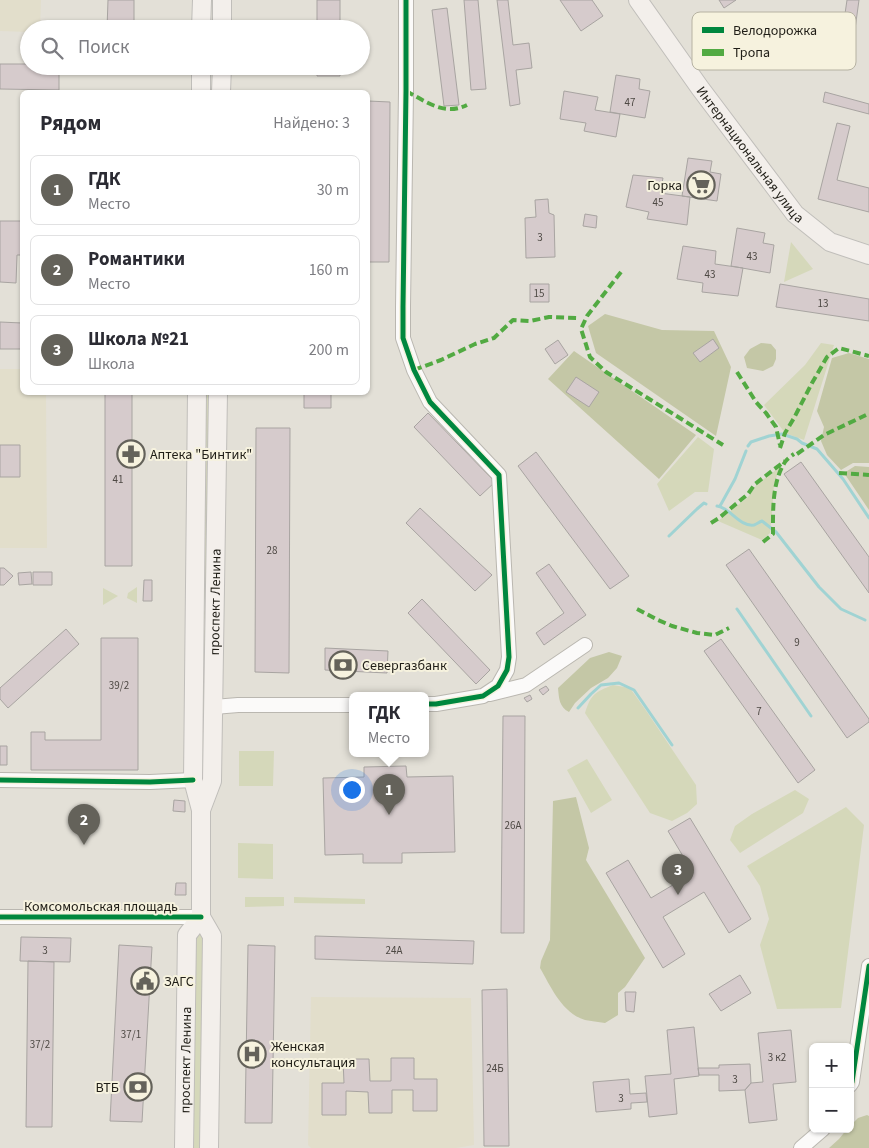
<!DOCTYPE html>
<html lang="ru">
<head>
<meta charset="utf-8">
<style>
  body { margin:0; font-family:"Source Sans 3",sans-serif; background:#f2f2f3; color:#2b2b33 }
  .controls { position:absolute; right:15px; bottom:15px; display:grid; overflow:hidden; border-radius:8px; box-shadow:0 1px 4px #0004 }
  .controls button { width:45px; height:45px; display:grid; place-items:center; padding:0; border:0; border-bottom:1px solid #e1e1e2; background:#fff; color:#2b2b33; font:25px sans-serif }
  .you { position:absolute; left:351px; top:789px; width:18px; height:18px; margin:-12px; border:4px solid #fff; border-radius:50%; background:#1a73e8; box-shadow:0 0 0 8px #1a73e833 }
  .badge { display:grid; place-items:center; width:32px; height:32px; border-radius:50%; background:#64625a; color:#fff; font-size:16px; font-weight:700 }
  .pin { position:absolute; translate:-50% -41px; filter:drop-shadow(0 1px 2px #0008) }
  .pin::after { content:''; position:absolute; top:26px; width:18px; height:15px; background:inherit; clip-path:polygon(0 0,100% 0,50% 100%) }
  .popup { position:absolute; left:349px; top:692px; width:80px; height:65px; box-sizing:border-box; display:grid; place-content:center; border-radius:8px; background:#fff; filter:drop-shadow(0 1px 4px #0005); font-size:16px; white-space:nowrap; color:#7c7c81 }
  .popup b { font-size:19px; color:#2b2b33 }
  .popup::after { content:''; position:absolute; left:50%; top:100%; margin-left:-10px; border:10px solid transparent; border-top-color:#fff }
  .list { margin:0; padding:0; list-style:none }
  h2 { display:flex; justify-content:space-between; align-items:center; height:65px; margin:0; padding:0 20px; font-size:21px }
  h2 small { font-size:16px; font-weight:400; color:#7c7c81 }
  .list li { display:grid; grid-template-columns:32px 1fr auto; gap:15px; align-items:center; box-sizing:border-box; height:70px; margin:0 10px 10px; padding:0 10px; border:1px solid #e1e1e2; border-radius:8px }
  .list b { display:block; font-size:19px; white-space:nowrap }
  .list p { margin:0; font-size:16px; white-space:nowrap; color:#7c7c81 }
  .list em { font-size:16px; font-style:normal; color:#7c7c81 }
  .icon { flex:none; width:28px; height:28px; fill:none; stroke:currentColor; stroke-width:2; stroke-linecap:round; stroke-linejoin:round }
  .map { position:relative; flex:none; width:869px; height:1148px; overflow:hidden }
  .search { position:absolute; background:#fff; box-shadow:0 1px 4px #0004; left:20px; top:20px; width:350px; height:55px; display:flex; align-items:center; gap:12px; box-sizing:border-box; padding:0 18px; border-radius:28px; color:#7c7c81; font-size:19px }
  .panel { position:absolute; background:#fff; box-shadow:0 1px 4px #0004; left:20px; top:90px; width:350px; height:305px; border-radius:8px }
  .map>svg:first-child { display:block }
  .built { fill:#e2decb }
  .green { fill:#d5d8ba }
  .forest { fill:#c4c7a6 }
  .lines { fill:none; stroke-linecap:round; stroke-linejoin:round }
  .stream { stroke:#a0d3d3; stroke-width:3 }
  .building { fill:#d6cbcc; stroke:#a8a4a1 }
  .minor-casing { stroke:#bab7b0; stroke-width:16 }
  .major-casing { stroke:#c0beba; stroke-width:20 }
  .minor { stroke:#fbfaf9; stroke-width:14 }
  .major { stroke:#f3efeb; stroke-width:18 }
  .quiet { stroke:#52aa42; stroke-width:4; stroke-dasharray:8 4; stroke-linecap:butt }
  .cycleway-casing { stroke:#f6f2de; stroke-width:8 }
  .cycleway { stroke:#00873e; stroke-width:5 }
  .labels { text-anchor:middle; stroke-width:4; stroke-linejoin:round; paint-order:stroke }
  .number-label { font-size:11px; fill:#4e4944 }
  .street-label { font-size:14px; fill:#201e17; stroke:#f6f2de }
  .poi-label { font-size:14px; fill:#201e17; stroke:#f6f2de; text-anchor:start }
  .key { fill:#f6f2de; stroke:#b6b2a2; stroke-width:1 }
  .key-label { font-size:14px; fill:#201e17 }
</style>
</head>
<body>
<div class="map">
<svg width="869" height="1148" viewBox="0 0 869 1148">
  <rect width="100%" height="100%" fill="#e3e0d7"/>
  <path class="built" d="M0,0H41L40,29H29V32L0,31Z
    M0,369H22V392L46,393L47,548H0Z
    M311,997L471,998L474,1145L456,1148H311L308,1145Z"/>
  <path class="green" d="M791,242L813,269L784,282Z
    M821,343L834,345L804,440L785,433L764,405L805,365Z
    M204,393H210V447H203Z
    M698,437L714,449L708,492H695L669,511L657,484Z
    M203,458H210L209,599H201Z
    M780,467L774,484L772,514L770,533L762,540L718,521L748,497L757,484Z
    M137,587V603L127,598L128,593Z
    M103,588L118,596L103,605Z
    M201,611H209L208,707H201V631L207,630V619H201Z
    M613,685L630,688L647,712L696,785L697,804L687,813L672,821L650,813L585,713C591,694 595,692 613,685Z
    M200,712L208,713L207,782L199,781V759H204V751H199Z
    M239,751H274L273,786H239Z
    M587,759L612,800L591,813L567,770Z
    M795,790L809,799L803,813L740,853L730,840L735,826L752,814Z
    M846,807L864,825L841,1008L777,1009L760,945L769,919L760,886L747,866Z
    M238,843L273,844V879L238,878Z
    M245,897H284V906L245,907Z
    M294,897L365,899V904L294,903Z
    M196,935H203L201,1148H193Z"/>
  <path class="forest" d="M605,314L662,330L714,331L731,367L716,436L596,353L588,326Z
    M761,343L771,344L776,350V359L773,366L763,371L747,368L744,357L750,349Z
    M574,351L696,435L659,479L548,379Z
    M849,353L869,359V463H853L841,470L827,455L821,441L824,427L817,411L832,358Z
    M855,466L869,467V510L844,473Z
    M609,652L622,656L617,668L608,678L591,688L575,703L569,712C559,707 559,698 558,688L590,658Z
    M576,797L589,848L586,860L645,958L625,987L618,993V1015L605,1023C598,1022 591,1021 585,1020C562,1013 551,987 540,968L541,961L550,940L553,801Z
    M867,1115L869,1116V1148H829L839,1139L847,1129H850V1126L858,1118Z"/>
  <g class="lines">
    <path class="stream" d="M748,446L751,442L769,436L782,434L797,439L802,443L817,449L843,479L869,518
      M717,506C731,508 739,527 754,525C757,524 759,522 762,521L776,532L819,587L841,609L865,620
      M720,506L735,479L746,451
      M669,536L697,509L704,503L706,504
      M737,609L811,716
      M578,708L591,694L601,685L619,683L634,690L672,745"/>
  </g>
  <path class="building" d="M108,0H134V29H107Z
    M317,0H340V29H317Z
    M464,0H478L486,89L471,90Z
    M497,0H508L513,45L529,43L532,68L516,70L520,104L510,106Z
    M560,0H592L603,16L581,31Z
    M719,0H736L724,8Z
    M847,0H859L852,51L840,48Z
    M447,8L459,105L444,106L432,10Z
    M0,64H29V66H59V90L0,89Z
    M317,66H340V76H317Z
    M616,75L640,79L639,89L650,91L645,118L610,112Z
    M564,91L598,97L595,110L620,114L616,137L584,131L586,123L560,119Z
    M825,92L869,104V114L823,102Z
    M368,101L390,102L389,262H368Z
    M837,123L850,126L837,180L869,188V212L818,199Z
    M688,158L712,161L710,172L721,174L717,201L682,196Z
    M633,175L663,178L660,193L690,197L687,225L647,219L649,212L626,207Z
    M548,199L549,213L554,215L555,257L526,258L525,218L536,217L535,200Z
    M585,214L597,216L596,228L583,226Z
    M0,221H22V255H17L16,283L0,282Z
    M737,228L765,233L763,243L774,245L770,273L731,266Z
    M683,246L716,251L715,264L743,268L738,296L702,292L703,283L677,279Z
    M530,284H549V302H530Z
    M780,284L869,299V321L776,307Z
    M0,322L22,323V349H0Z
    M713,339L719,348L700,362L693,353Z
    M558,340L568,355L555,364L545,349Z
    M576,377L599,392L589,407L566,392Z
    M105,392H132V566H105Z
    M304,392H331V408H304Z
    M428,413L495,482L480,496L414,427Z
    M256,428H290L289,673L255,672Z
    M0,445H20V477H0Z
    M536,452L629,576L610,589L518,466Z
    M801,462L869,557V593L784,474Z
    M420,508L492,575L475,591L406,523Z
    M749,549L869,719V722L847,738L726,565Z
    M549,564L586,615L544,645L536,633L564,613L536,573Z
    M0,568H4L13,576L4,585H0Z
    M31,572L32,584L19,585L18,573Z
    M33,572H52V585H33Z
    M144,580H152V601H143Z
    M422,599L490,670L476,684L408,613Z
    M66,629L79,644L8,708L0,699V688Z
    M101,638H138V770H31V732H45V740H101Z
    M721,639L815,770L798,783L704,651Z
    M325,648L388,651L387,673L325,670Z
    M546,686L549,690L543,695L539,690Z
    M530,695L532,699L527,702L524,698Z
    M503,716H525L524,933H501Z
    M0,746H7V765H0Z
    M406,766L407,777L453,776L455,852L402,853V863H363V854L325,855L323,778L364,777V767Z
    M174,800L185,801V812L173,811Z
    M690,818L751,919L729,933L704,892L663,917L685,954L663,968L606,873L628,860L651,898L693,873L668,831Z
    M176,883H186V895H175Z
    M315,936L474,941L473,964L315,959Z
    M21,937L71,938L70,962L20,961Z
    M119,945L152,947L142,1122L110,1121Z
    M248,945L275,946L272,1123H245Z
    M28,961L54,962L52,1127H26Z
    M740,975L751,993L721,1011L709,994Z
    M507,989L509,1146H484L482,990Z
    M625,992H636L634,1012L626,1011Z
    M694,1027L699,1076L674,1079L677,1114L649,1117L645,1076L671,1074L667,1030Z
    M791,1030L796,1082L773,1084L777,1120L749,1123L745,1090L751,1083L763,1082L758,1033Z
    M391,1058H414V1079H437V1111H413V1090H392V1113H369L368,1092L346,1091V1115H322V1083H344L343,1059H369L370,1081H391Z
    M750,1064L751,1083L745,1090L719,1091V1075H699L698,1068H719V1065Z
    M629,1079L630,1094L646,1093L647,1102L631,1103V1109L596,1112L593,1082Z"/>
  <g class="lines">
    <g class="minor-casing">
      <path id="minor" d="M406,0V91L403,307V338L414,370L430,402L499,475L509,657L507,670L498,686L483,696L436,704H425
        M490,694L526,685L585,645
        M214,707L238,705H353
        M0,780L150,782L193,780
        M0,917H201
        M850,1085L852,1082L869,966
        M801,1148L823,1129"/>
    </g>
    <g class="major-casing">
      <g id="major">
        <path id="s1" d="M638,0L700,88L795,214L830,242L869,255"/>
        <path d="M201,29L202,0"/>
        <path d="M222,29V0"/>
        <path d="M201,92V66"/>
        <path d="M221,92L222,66"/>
        <path d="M197,392L193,780L201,810V917L212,936L209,1148"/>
        <path id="s2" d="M201,810L212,781L218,392"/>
        <path id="s3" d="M184,1148L187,935L201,917"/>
      </g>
    </g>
    <use href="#minor" class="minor"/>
    <use href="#major" class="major"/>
    <path class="quiet" d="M406,91C427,102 444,116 467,105
      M621,272L587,316L581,329L590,357L606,372L723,445
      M414,370L441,360L475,344L494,338L513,320L530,321L549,317L579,318
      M737,372L756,402L766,413L776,427L780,445
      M780,448L785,433L794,418L812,383L827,357L839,348L869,356
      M797,454L824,435L866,415
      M839,473L869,475
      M711,523L719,518L748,494L755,484L785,461
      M763,542L773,534C773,510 772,482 785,462C787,459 791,456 794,454
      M637,609L658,620L672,626L697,633L715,635L729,628"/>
    <g class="cycleway-casing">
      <path id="cycleway" d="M406,0V91L403,307V338L414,370L430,402L499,475L509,657L507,670L498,686L483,696L436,704H425
        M0,780L150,782L193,780
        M0,917H201
        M850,1085L852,1082L869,966"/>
    </g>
    <use href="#cycleway" class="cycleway"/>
  </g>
  <defs>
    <g id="supermarket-ring" transform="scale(1.4375)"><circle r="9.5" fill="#f6f2de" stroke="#64625a" stroke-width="1.5"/><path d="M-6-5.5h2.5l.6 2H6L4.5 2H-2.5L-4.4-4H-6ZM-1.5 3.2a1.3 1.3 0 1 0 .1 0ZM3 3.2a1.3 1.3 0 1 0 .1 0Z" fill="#64625a"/></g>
    <g id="pharmacy-ring" transform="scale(1.4375)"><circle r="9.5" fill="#f6f2de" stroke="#64625a" stroke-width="1.5"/><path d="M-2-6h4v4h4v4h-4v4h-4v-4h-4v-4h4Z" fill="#64625a"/></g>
    <g id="bank-ring" transform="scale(1.4375)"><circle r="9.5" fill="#f6f2de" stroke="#64625a" stroke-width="1.5"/><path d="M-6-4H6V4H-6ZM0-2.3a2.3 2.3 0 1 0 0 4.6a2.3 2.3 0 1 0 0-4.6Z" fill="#64625a"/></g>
    <g id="civic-ring" transform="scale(1.4375)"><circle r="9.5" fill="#f6f2de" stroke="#64625a" stroke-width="1.5"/><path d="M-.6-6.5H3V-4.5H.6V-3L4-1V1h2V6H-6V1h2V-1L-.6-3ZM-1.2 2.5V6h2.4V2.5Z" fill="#64625a"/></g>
    <g id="hospital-ring" transform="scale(1.4375)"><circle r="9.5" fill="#f6f2de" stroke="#64625a" stroke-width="1.5"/><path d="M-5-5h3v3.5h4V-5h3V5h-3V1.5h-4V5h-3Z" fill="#64625a"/></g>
  </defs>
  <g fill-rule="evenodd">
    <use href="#supermarket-ring" x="701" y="185"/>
    <use href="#pharmacy-ring" x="131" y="454"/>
    <use href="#bank-ring" x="343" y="665"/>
    <use href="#civic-ring" x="145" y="981"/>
    <use href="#hospital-ring" x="252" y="1054"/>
    <use href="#bank-ring" x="138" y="1087"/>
  </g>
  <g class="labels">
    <g class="number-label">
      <text x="630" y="106">47</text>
      <text x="658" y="206">45</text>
      <text x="540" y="241">3</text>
      <text x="752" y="260">43</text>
      <text x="710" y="278">43</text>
      <text x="539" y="297">15</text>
      <text x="823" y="307">13</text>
      <text x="118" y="483">41</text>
      <text x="272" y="554">28</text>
      <text x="797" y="646">9</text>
      <text x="119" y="689">39/2</text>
      <text x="759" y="715">7</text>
      <text x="513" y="829">26А</text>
      <text x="45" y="954">3</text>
      <text x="394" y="954">24А</text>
      <text x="131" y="1038">37/1</text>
      <text x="40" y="1048">37/2</text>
      <text x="777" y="1061">3 к2</text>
      <text x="495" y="1072">24Б</text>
      <text x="735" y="1083">3</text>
      <text x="621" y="1102">3</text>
    </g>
    <g class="street-label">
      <text dy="5" stroke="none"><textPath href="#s1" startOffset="191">Интернациональная улица</textPath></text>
      <text dy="5" stroke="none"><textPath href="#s2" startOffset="210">проспект Ленина</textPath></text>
      <text x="101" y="911">Комсомольская площадь</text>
      <text dy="5" stroke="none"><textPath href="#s3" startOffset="88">проспект Ленина</textPath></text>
    </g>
    <g class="poi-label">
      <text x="682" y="190" text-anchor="end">Горка</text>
      <text x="150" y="459">Аптека "Бинтик"</text>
      <text x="362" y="670">Севергазбанк</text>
      <text x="164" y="986">ЗАГС</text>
      <text x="271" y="1051">Женская<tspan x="271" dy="16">консультация</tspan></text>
      <text x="119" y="1092" text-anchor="end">ВТБ</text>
    </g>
  </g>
  <rect x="692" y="12" width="164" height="58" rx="8" class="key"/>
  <rect x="702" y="27" width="22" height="6" fill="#00873e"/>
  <rect x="702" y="49" width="22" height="7" fill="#52aa42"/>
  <g class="key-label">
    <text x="733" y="35">Велодорожка</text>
    <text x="733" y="57">Тропа</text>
  </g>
</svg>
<div class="controls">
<button>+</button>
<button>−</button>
</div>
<div class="you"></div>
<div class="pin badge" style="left:389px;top:815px">1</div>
<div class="popup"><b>ГДК</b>Место</div>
<div class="pin badge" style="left:84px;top:845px">2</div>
<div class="pin badge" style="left:678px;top:895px">3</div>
<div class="search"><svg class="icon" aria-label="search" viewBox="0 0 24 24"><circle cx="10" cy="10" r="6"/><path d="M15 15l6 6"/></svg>Поиск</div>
<section class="panel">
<h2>Рядом<small>Найдено: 3</small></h2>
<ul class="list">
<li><span class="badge">1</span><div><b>ГДК</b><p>Место</p></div><em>30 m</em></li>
<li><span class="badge">2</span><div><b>Романтики</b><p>Место</p></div><em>160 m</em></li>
<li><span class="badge">3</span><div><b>Школа №21</b><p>Школа</p></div><em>200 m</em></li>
</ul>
</section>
</div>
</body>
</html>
